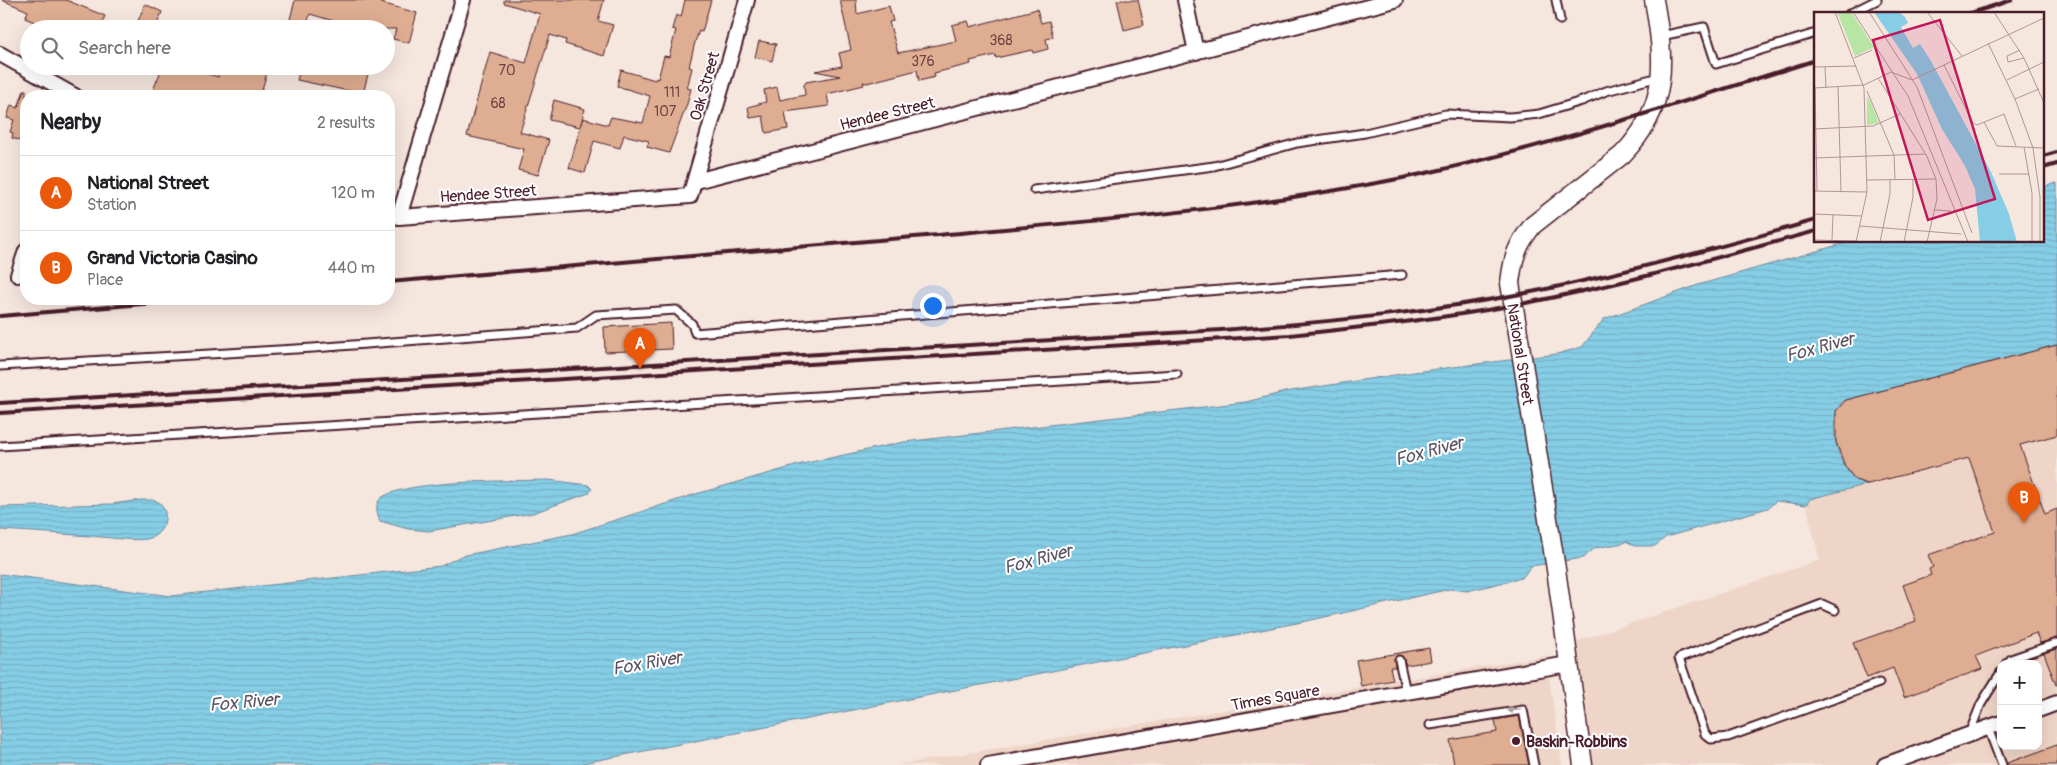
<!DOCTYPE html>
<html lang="en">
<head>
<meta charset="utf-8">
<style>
  body { margin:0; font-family:Pangolin,sans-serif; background:#f6f6f6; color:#202124 }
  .controls { position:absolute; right:15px; bottom:15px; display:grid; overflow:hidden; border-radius:10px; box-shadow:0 5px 20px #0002 }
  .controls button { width:45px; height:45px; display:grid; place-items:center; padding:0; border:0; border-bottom:1px solid #e0e0e0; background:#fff; color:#202124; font:25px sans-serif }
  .you { position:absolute; left:932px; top:305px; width:18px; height:18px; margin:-12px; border:4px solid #fff; border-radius:50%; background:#1a73e8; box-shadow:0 0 0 8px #1a73e833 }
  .badge { display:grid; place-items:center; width:32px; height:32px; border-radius:50%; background:#ea580c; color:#fff; font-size:16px; font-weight:700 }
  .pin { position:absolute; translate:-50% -41px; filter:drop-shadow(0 1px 2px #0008) }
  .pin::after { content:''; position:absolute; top:26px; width:18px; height:15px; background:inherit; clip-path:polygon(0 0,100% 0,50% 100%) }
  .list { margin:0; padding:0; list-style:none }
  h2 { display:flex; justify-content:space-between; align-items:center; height:65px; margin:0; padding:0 20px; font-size:21px }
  h2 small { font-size:16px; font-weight:400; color:#757577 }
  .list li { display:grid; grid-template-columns:32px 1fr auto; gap:15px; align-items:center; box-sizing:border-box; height:75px; padding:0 20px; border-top:1px solid #e0e0e0 }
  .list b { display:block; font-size:19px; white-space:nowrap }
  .list p { margin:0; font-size:16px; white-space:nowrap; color:#757577 }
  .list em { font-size:16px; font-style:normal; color:#757577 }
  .icon { flex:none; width:28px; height:28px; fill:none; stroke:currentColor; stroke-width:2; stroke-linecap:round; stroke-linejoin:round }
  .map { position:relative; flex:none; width:2057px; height:765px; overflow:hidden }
  .search { position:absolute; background:#fff; box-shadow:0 5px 20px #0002; left:20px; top:20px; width:375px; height:55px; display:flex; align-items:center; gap:12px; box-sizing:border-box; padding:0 18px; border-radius:28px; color:#757577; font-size:19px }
  .panel { position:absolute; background:#fff; box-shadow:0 5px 20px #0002; left:20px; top:90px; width:375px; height:215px; border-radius:20px }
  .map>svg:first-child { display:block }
  .built { fill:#eed5c7; fill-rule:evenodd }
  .water { fill:url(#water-rules); stroke:#6d889b }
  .building { fill:#dfad91; stroke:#4a1f2b }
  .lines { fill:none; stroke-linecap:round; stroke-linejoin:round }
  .service-casing { stroke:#4a1f2b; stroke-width:11 }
  .minor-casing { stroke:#4a1f2b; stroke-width:18 }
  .tertiary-casing { stroke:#4a1f2b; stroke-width:21 }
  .service { stroke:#fff; stroke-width:7 }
  .minor { stroke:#fff; stroke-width:14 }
  .tertiary { stroke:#fff; stroke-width:18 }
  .rail { stroke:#4a1f2b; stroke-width:4 }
  .oneway { fill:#ae9aa0 }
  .poi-dot { fill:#4a1f2b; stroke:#fff; stroke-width:2 }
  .labels { text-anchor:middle; stroke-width:4; stroke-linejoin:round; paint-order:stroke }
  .number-label { font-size:14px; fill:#6f4244 }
  .street-label { font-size:16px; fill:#4a1f2b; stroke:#fff }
  .poi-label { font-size:16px; font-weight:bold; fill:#4a1f2b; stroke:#fff; text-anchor:start }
  .water-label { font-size:18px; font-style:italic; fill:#5c5463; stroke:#fff }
  .inset-road { fill:none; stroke:#b19696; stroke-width:1 }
  .view { fill:#c2185b; fill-opacity:0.15; stroke:#c2185b; stroke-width:2.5 }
  .inset-edge { fill:none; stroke:#4a1f2b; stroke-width:2.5 }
</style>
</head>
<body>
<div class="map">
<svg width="2057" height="765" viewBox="0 0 2057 765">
  <defs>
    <pattern id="water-rules" width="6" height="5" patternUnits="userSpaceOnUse" patternTransform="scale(1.25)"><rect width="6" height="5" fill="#85cee6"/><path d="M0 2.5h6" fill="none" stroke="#74b0c5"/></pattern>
  </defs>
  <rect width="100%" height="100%" fill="#f5e6de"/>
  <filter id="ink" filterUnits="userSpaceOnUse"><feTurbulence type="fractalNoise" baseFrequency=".02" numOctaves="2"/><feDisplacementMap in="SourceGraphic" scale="10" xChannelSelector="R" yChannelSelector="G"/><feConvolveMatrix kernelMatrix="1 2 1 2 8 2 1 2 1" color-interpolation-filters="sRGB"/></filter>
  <g filter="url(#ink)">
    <path class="built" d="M2057,431V765H1583L1566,645L1820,560L1806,505L1810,499ZM2001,664H2038V746H2001Z
      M1546,656L1562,765H897Z"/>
    <path class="water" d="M2057,183V345L1843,401C1824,421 1839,482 1868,484L1810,499L1806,505L1776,501L1768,508L1666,537L1655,546H1635L1626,541L1624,543L1595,548L1583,558L1531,566L1522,578L1467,591L1450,589L1307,621L573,765H0V574L171,596L441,566L461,556L572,534L696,494L802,464L904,442L1246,402L1285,392L1414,372L1557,354L1582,347L1604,319L1698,285L1852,241H2043V187Z
      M549,480L588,485L592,489L589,493L533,513L429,531L408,529L380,521C378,515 375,509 378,502C389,479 521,481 549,480Z
      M141,500C147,500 155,499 160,503C172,516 162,536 147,539C132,541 115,538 101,537C67,534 34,532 0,530V507L112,504Z"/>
    <path class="building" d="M2,0H66L105,16L99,29H50L25,18L28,11Z
      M295,0H382L381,3L417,13L409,43L393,39L396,29H354V27L310,14L306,28L289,23Z
      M504,0H604L598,21L613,25L604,56L565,44L566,40L550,35L520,132L549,140L538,175L518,170L524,149L467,136L490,52L526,63L540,14L504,3Z
      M685,0H711L702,32L699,31L695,42L689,67L692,68L687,88L691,89L687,104L669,153L647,147L649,141L624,135L620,148L594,141L585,173L569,168L583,118L608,125L611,117L643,123L650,96L617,86L621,70L655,80L656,78L658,79L664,56L669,57L676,30L672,29L676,15L681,17Z
      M840,0H856L857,14L889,6L893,21L889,22L898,53L956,41L952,25L968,21L970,27L1037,9L1041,23L1049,21L1053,37L1046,39L1048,49L1033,53L1032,50L996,58L995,55L970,61L971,64L934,73L935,77L919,81L917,70L867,83L863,82L864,85L827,94L829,106L785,112L788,129L766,133L763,116L750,118L748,107L766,102L764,90L777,87L780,100L805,95L804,85L806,82L840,76L815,71L842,66L839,53L851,50Z
      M1117,0H1138L1144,25L1124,30Z
      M145,4L162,12L155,29L138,21Z
      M759,41L776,44L772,61L755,57Z
      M163,66H184L218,77L219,66H269L260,96H168L153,90Z
      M301,66H370L363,94L297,80Z
      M24,90H26V142L12,138L13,133L10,132L14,120L7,118L11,105L18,108Z
      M554,100L585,109L580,127L549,120Z
      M671,323L672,349L605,352L604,327Z
      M2057,345V435L2020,445L2045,514L2057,509V638L2040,643L2036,633L1976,656L1982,669L1904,697L1893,668L1867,678L1853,643L1916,621L1903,585L1931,575L1929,569L1933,567L1928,555L1995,532L1969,458L1868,484L1855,480L1845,466L1836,442V411L1846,400Z
      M1429,648L1431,661L1406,665L1403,657L1397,655L1394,659L1395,667H1390L1393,680L1361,686L1356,660Z
      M2057,649V685H2056L2044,653Z
      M1519,716L1529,765H1454L1450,740L1497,732L1495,720Z
      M2057,745V765H2007V763Z"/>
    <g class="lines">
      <g class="service-casing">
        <path id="service" d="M1556,0L1560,20
          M1849,14L1877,0
          M1661,36L1704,27L1716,64L1816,33
          M1034,190L1214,166L1297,143L1365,133L1446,114L1510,117L1539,114L1582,101L1606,91L1659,77
          M0,366L313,348L577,328L596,315L676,310L692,324L695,333L1402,275
          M0,446L1177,374
          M1835,610L1822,604L1679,658L1705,734L1711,739L1728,737L1879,683
          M1399,660L1406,692
          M2007,664L2011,659L2057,643
          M1430,725L1523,710L1534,765
          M1988,728L2002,765
          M1969,734L1981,704L2001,672"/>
      </g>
      <g class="minor-casing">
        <path id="minor" d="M1185,0L1196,52
          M0,54L75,96
          M696,181L1395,0
          M389,214L399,217L690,196L747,0
          M399,217L463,0
          M18,275L26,251
          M2038,710L2057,703
          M988,765L1568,664
          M1885,765L2001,723"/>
      </g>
      <g class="tertiary-casing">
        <path id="tertiary" d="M1583,765L1556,569L1510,283C1513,257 1517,245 1533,225L1622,155C1669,107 1665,61 1654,0"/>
      </g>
      <use href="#service" class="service"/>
      <use href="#minor" class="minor"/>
      <use href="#tertiary" class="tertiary"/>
      <path class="rail" d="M1968,14L2012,0
        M2043,156L2057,152
        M2043,168L2057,164
        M389,282C568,267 747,251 926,236C1071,223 1216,212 1360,186C1515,159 1665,107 1816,60
        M0,316L203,299
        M0,403L1221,330C1332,322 1442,311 1551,288C1640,269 1728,245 1816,220
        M0,413L1290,335C1365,327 1440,319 1515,305C1616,286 1716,258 1816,231"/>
    </g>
    <defs><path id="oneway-solid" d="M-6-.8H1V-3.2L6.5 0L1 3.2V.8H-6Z" transform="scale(1.25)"/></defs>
    <use class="oneway" href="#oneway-solid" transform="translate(1514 710) rotate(174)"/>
  </g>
  <circle class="poi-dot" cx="1516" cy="741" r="5"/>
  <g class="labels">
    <g class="number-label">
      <text x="1001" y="45">368</text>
      <text x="923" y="66">376</text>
      <text x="507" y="75">70</text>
      <text x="672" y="97">111</text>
      <text x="498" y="108">68</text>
      <text x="665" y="116">107</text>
    </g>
    <g class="street-label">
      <text transform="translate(704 86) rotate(-74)" y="6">Oak Street</text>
      <text transform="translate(887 113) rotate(-14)" y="6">Hendee Street</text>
      <text transform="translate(488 193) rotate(-4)" y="6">Hendee Street</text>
      <text transform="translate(1521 354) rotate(81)" y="6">National Street</text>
      <text transform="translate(1275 697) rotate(-10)" y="6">Times Square</text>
    </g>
    <g class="poi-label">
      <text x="1526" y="747">Baskin-Robbins</text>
    </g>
    <g class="water-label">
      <text transform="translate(1820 347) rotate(-15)" y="6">Fox River</text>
      <text transform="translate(1429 451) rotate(-15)" y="6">Fox River</text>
      <text transform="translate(1038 559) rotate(-15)" y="6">Fox River</text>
      <text transform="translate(647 663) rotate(-10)" y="6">Fox River</text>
      <text transform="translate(244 702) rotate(-5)" y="6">Fox River</text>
    </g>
  </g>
  <g transform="translate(1814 12)">
    <rect width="230" height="230" fill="#f5e6de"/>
    <path d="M23,0H37L60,35L41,44ZM53,84L57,91L65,111L53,113Z" fill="#b7e5a4"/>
    <path d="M60,0H85L91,5L94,11L87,15L99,36L106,32L117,49L177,160L195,202L203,230H166L161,177L151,154L128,117L103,62Z" fill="#85cee6"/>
    <path class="inset-road" d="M21,0L50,76L53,180L42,230M39,0L94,84L154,230M55,0L103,75L158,221M113,0L148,44M180,0L210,46L230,91M174,31L201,87L219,136L226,185V230M206,38L193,44L194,50L210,46M40,46L58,38M130,53L159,111L163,113L190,102L202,134M0,55L42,54M11,55L12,76M64,66L111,141M193,68L230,50M24,75L27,179M0,76L50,73L77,60L98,68L230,6M1,76L3,179M53,79L80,143L81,168M201,87L225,77M170,110L183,134L230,136M0,117L59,114L86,102M210,135L218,181V230M0,146L112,142L122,167L123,187L113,230M185,162H215M53,168L122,167M0,179L53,180M120,198L137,199M0,202L48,204M46,214L147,222M0,228L42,229M18,228L19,202M66,230L76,182V168M90,230L99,185V167"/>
    <path class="view" d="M126,8L181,187L114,208L59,28Z"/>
    <rect width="230" height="230" class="inset-edge"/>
  </g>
</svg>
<div class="controls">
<button>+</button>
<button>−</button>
</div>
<div class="you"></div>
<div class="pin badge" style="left:640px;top:369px">A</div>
<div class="pin badge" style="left:2024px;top:523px">B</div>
<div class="search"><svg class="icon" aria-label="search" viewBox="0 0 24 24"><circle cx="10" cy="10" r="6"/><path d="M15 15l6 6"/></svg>Search here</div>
<section class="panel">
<h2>Nearby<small>2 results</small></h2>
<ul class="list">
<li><span class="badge">A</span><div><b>National Street</b><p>Station</p></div><em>120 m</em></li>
<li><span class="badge">B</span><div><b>Grand Victoria Casino</b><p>Place</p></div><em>440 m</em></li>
</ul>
</section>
</div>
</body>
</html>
